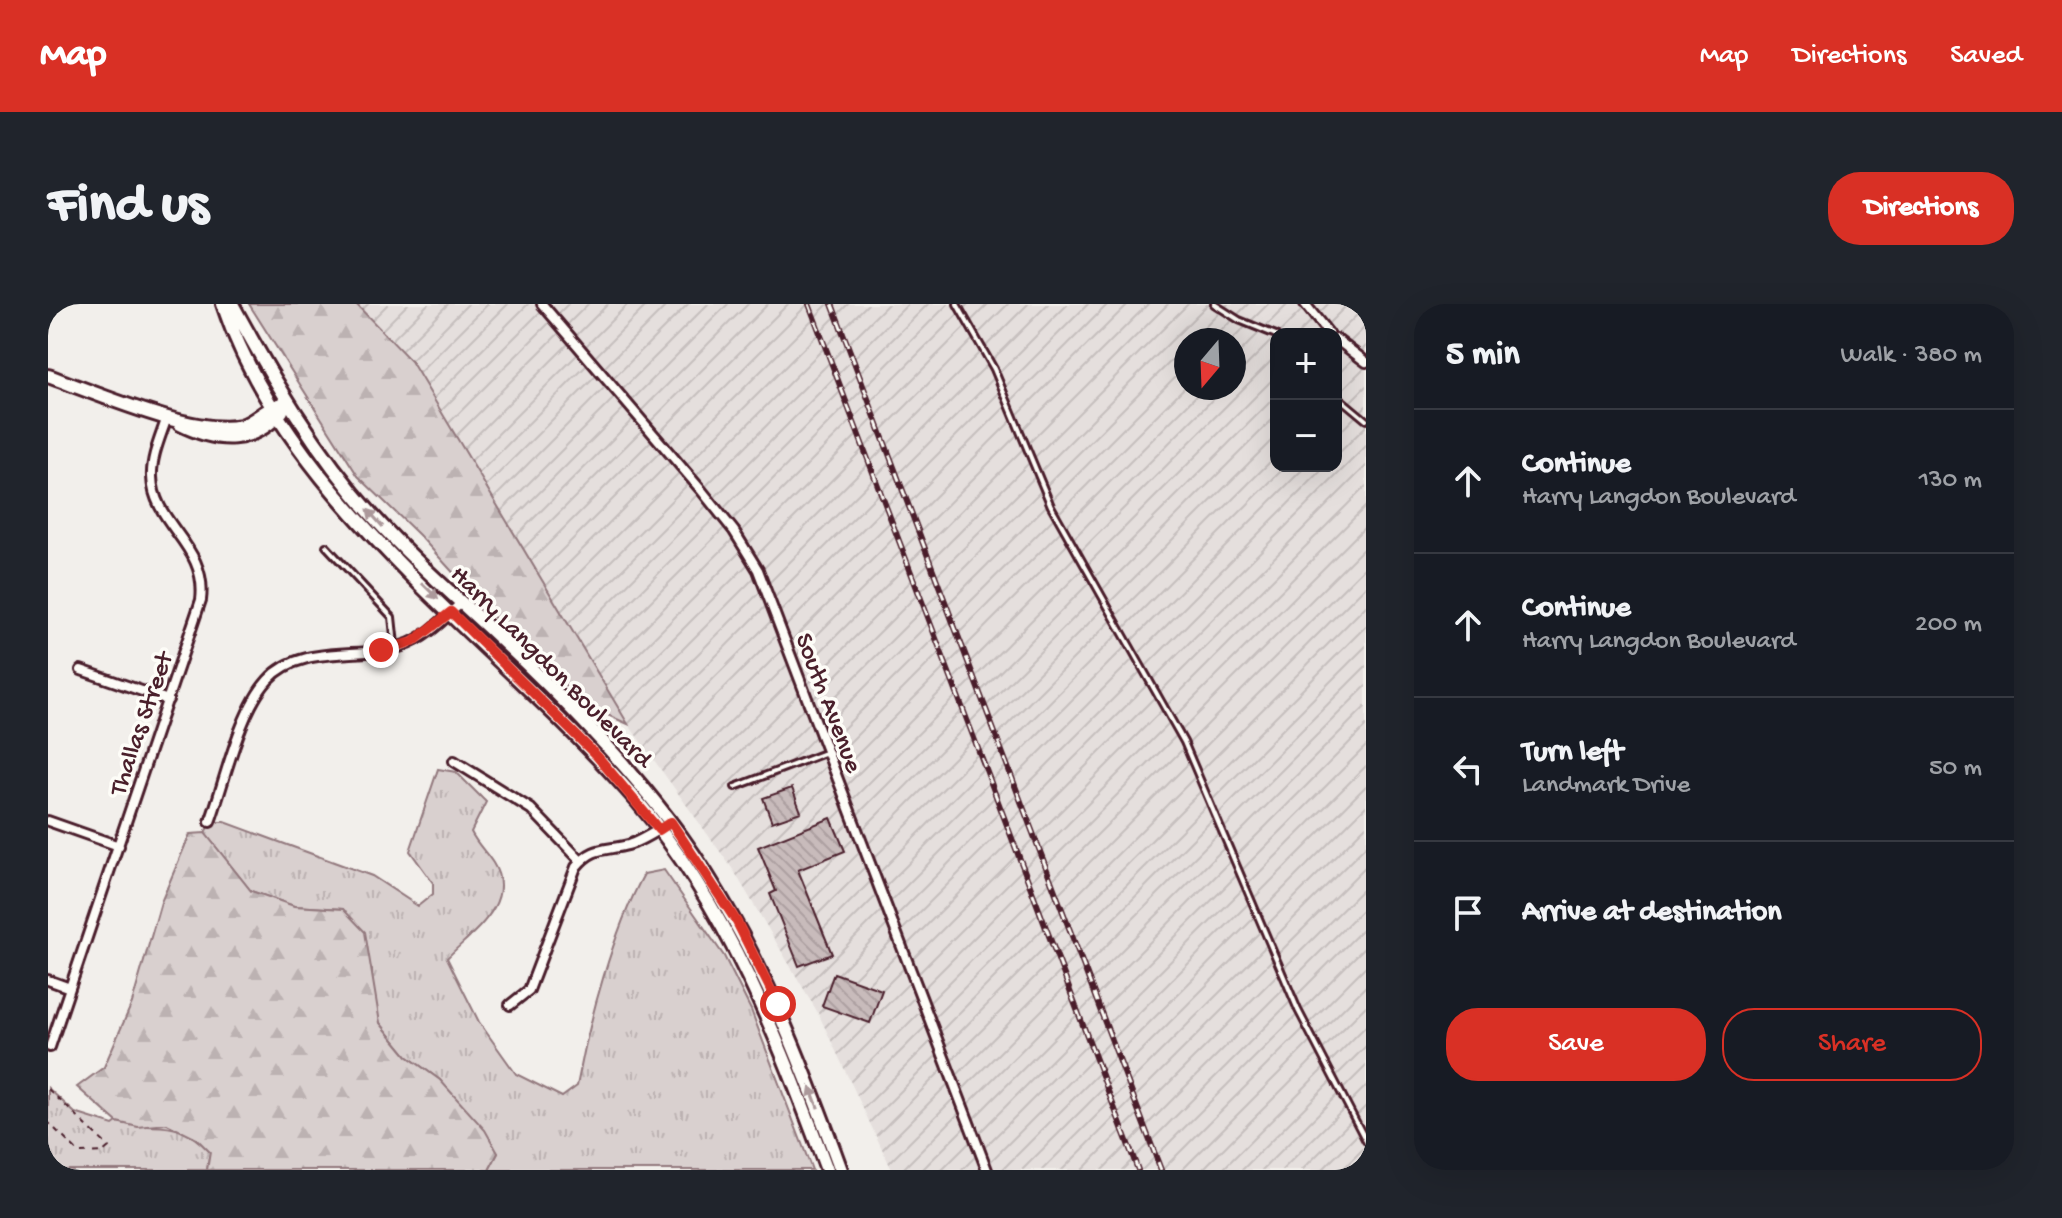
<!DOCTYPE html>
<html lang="en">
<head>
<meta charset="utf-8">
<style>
  body { margin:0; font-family:"Gochi Hand",sans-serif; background:#20242c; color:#f1f3f6 }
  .controls { position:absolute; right:24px; top:24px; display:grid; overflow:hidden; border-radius:16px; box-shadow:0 8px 32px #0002 }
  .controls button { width:72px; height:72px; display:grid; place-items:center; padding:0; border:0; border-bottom:2px solid #363941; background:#171b24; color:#f1f3f6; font:40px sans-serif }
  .compass { position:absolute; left:1126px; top:24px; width:72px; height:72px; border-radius:50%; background:#171b24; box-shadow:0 8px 32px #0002; rotate:199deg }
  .stop { position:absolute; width:24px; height:24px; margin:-18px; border:6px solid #d93025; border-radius:50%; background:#fff }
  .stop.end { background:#d93025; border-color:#fff; box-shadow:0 2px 8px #0008 }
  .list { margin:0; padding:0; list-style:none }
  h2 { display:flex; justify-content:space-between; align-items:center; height:104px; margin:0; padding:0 32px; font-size:34px }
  h2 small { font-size:26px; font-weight:400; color:#9ea1a6 }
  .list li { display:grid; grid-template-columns:52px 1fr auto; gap:24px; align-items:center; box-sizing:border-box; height:144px; padding:0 32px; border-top:2px solid #363941 }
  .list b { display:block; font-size:30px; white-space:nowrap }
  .list p { margin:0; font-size:26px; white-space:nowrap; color:#9ea1a6 }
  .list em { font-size:26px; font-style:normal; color:#9ea1a6 }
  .actions { display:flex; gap:16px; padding:24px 32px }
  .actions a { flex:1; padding:18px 0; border:2px solid #d93025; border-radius:32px; text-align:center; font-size:28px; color:#d93025 }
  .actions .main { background:#d93025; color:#fff }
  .icon { flex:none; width:44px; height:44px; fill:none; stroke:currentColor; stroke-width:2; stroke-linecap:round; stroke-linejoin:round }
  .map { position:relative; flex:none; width:1318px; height:866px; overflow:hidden; border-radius:32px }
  header { display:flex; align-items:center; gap:48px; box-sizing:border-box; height:112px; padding:0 40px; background:#d93025; color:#fff }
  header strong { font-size:38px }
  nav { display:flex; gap:44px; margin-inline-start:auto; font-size:28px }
  .intro { display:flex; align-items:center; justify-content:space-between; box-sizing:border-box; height:192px; padding:0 48px }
  h1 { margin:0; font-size:56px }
  .button { padding:20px 36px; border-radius:32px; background:#d93025; color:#fff; font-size:28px; font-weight:700 }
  main { display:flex; gap:48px; padding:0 48px }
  aside { flex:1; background:#171b24; border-radius:32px; box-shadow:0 8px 32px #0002 }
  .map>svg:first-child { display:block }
  .industrial { fill:url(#industrial-furrows); fill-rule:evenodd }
  .grass { fill:url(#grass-tufts); stroke:#92787d; stroke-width:2 }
  .forest { fill:url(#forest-firs); stroke:#92787d; stroke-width:2 }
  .building { fill:url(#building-back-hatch); stroke:#4a1f2b; stroke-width:2 }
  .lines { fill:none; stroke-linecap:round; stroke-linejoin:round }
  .lane-casing { stroke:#4a1f2b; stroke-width:10 }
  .street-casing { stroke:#4a1f2b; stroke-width:14 }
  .secondary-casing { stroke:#4a1f2b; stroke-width:18 }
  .path { stroke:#4a1f2b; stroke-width:2; stroke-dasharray:6 6; stroke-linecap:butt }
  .lane { stroke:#fdfcf7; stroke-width:4 }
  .street { stroke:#fdfcf7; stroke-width:8 }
  .secondary { stroke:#fdfcf7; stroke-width:12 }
  .rail-casing { stroke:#4a1f2b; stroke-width:6 }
  .rail { stroke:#fdfcf7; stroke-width:3; stroke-dasharray:9; stroke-linecap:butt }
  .oneway { fill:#ac999b }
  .route { stroke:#d93025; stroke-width:10 }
  .labels { text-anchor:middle; stroke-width:7; stroke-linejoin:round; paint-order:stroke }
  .street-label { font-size:26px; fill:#4a1f2b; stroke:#fdfcf7 }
</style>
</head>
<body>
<header>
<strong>Map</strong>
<nav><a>Map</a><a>Directions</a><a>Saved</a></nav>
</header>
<div class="intro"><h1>Find us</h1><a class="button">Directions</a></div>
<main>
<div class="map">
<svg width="1318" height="866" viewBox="0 0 1318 866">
  <defs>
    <pattern id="industrial-furrows" width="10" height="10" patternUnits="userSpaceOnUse" patternTransform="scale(2)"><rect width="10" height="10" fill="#e5dfdd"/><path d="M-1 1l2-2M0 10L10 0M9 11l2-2" fill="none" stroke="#c6bfbe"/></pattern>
    <pattern id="grass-tufts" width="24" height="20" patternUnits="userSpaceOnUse" patternTransform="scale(2)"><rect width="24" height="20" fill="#d9d0cf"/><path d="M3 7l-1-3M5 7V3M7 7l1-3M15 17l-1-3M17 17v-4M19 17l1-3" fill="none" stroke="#bcb2b2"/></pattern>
    <pattern id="forest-firs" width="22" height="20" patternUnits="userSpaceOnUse" patternTransform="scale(2)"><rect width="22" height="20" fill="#d9d0cf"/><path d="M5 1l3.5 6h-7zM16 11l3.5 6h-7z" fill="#bcb2b2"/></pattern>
    <pattern id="building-back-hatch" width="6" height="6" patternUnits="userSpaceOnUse" patternTransform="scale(2)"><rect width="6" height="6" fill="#c8bbbb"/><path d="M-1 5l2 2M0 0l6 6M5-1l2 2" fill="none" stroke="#ada0a1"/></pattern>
  </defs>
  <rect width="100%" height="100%" fill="#f2efeb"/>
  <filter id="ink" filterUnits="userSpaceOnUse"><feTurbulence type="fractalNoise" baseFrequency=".0125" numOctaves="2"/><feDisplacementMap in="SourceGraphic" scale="16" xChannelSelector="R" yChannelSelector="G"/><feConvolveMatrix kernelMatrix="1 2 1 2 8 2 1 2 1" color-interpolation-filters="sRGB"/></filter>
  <g filter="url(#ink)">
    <path class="industrial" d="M308,0H1318V866H844L770,709L686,567L580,420L363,57ZM1228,30H1288V162H1228ZM1138,36H1186V84H1138Z"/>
    <path class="grass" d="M390,465L408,468L438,498L423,528C429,540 438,548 445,559C470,599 423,629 399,654L431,718L468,770L514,793L529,782C541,717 565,627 596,570L616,566L676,652L703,706L764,866H441L450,849L392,776L359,752L332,719L325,694L324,666L295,605L246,602L203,587L157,529L162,518H177L324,572L370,602L385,590V579L362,547Z
      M0,784L27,809L65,821L69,818C112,829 125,810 162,848L159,866H0Z"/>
    <path class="forest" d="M201,0H308L363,57L580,420L539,402L451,319L371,231L310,172Z
      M157,529L203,587L246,602L295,605L317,628L332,719L359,752L392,776L437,826L450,849L441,866H159L162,848L149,835L119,820L90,823L69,818L29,783L56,763L84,699L113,598L142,530Z"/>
    <path class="building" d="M744,484L753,508L724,518L715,494Z
      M783,514L797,547L750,566L784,650L751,662L722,590L728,587L710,543Z
      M786,669L834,686L822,719L774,702Z"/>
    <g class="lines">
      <g class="lane-casing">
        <path id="lane" d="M909,0L946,65L1003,202L1136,438L1250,706L1318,837
          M1166,0L1191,16L1228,31
          M1288,91L1318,116
          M278,242L344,313L347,341
          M687,483L779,448"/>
      </g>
      <g class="street-casing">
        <path id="street" d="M494,0L654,187L686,227L710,266L939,866
          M1257,0L1281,30
          M1288,35L1318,58
          M33,366L120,396
          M406,457L483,505L533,557
          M0,517L71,542
          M162,518C177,477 191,408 220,376C253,339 312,356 354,342C377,335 396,315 413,299
          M0,676L22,684
          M462,701L481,686L528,563C545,542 557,547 580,541C591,538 605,529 615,523
          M2,743L153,296C160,241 105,221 104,173C103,153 113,132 119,113"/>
      </g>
      <g class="secondary-casing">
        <path id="secondary" d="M175,0C241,200 455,341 589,497C681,605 730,735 779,866
          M184,0C225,75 267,147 324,211C361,252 402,288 442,325C505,384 567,446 620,515C701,621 748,742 793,866
          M0,72C46,88 147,133 193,122C207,118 217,105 231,101
          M132,120C170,139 204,141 234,107"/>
      </g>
      <path class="path" d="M0,785L61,843L55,848L31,849L0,818
        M0,833L3,861L0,859"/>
      <use href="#lane" class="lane"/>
      <use href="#street" class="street"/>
      <use href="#secondary" class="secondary"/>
      <g class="rail-casing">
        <path id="rail" d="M761,0L1090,866
          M784,0L1113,866"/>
      </g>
      <use href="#rail" class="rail"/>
    </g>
    <defs><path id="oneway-solid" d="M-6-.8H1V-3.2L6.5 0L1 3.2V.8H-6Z" transform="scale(2)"/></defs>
    <g class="oneway">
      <use href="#oneway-solid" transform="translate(327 214) rotate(-132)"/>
      <use href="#oneway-solid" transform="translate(382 287) rotate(45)"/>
      <use href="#oneway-solid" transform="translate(766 793) rotate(-111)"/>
    </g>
  </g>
  <g class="lines" filter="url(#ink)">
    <path class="route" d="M333,346L365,338L403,308L549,452L611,526L623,518L689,618L730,700"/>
  </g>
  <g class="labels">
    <g class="street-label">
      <text transform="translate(505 361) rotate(45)" y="9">Harry Langdon Boulevard</text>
      <text transform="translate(783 398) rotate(69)" y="9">South Avenue</text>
      <text transform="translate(91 419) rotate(-71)" y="9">Thallas Street</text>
    </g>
  </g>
</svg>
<div class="controls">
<button>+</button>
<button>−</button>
</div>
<svg class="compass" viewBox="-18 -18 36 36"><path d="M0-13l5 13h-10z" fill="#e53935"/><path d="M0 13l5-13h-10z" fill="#9ea1a6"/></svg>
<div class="stop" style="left:730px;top:700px"></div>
<div class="stop end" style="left:333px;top:346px"></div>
</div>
<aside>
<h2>5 min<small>Walk · 380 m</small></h2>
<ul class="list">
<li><svg class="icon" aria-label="ahead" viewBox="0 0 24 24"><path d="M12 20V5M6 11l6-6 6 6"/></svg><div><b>Continue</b><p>Harry Langdon Boulevard</p></div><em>130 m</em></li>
<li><svg class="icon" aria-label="ahead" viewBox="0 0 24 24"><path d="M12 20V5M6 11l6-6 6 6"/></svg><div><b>Continue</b><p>Harry Langdon Boulevard</p></div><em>200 m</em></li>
<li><svg class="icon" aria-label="left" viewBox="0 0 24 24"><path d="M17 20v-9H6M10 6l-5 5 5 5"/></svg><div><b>Turn left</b><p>Landmark Drive</p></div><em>50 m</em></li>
<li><svg class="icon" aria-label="arrive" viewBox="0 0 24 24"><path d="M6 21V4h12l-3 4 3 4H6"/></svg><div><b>Arrive at destination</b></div></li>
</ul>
<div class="actions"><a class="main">Save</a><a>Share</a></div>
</aside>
</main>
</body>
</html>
